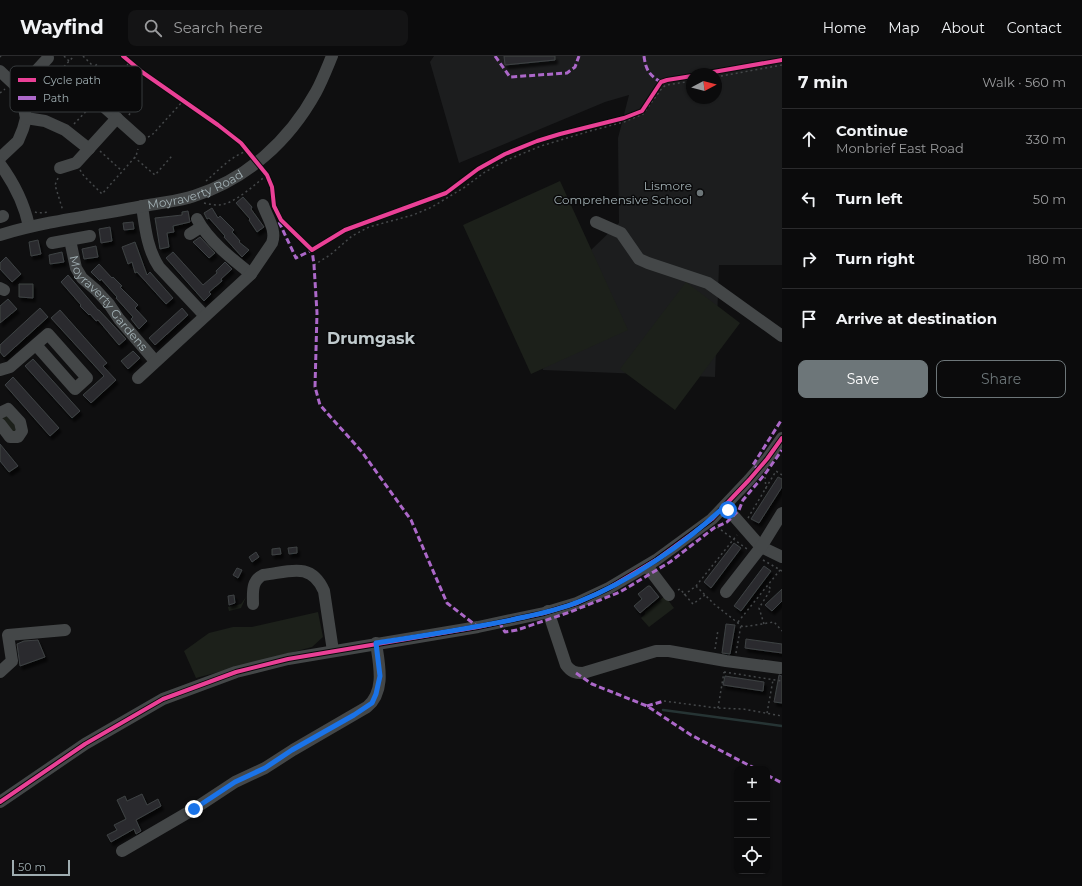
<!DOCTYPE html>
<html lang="en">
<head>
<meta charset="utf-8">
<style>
  body { margin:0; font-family:Montserrat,sans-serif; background:#141415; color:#f1f3f6 }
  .controls { position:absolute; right:12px; bottom:12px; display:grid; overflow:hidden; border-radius:8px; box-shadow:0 1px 3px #0004 }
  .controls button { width:36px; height:36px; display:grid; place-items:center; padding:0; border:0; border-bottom:1px solid #2b2b2d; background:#0b0b0c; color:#f1f3f6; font:20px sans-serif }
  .compass { position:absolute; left:686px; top:12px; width:36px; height:36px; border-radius:50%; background:#0b0b0c; box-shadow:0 1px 3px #0004; rotate:83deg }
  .scale { position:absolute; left:12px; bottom:10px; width:58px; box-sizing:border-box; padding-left:4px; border:2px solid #9fadb1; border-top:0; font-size:11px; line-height:14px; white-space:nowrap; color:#9fadb1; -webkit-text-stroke:3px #0a0a0b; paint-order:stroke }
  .stop { position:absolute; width:12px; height:12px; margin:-9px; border:3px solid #1a73e8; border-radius:50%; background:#fff }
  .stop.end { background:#1a73e8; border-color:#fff; box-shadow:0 1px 4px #0008 }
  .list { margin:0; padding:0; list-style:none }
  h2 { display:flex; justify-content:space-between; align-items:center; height:52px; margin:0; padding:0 16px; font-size:17px }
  h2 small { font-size:13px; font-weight:400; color:#9a9b9d }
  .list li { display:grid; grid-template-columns:26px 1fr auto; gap:12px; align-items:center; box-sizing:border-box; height:60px; padding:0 16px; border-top:1px solid #2b2b2d }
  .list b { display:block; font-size:15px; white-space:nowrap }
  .list p { margin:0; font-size:13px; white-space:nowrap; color:#9a9b9d }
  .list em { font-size:13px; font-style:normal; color:#9a9b9d }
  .actions { display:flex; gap:8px; padding:12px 16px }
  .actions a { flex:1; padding:9px 0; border:1px solid #6d7679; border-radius:8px; text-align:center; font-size:14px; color:#6d7679 }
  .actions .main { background:#6d7679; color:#fff }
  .icon { flex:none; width:22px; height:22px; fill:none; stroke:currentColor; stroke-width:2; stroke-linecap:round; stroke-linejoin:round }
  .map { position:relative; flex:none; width:782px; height:830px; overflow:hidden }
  header { display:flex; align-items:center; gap:24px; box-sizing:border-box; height:56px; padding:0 20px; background:#0b0b0c; border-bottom:1px solid #2b2b2d }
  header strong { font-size:19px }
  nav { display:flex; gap:22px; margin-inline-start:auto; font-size:14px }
  .search { width:280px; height:36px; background:#141415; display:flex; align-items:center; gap:10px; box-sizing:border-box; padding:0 14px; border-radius:8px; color:#9a9b9d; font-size:15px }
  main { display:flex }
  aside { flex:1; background:#0b0b0c }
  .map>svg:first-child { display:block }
  .built { fill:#1c1d1e; fill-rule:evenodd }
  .green { fill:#1c201a }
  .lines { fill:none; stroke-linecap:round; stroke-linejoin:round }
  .stream { stroke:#263434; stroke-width:2.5 }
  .building { fill:#2b2c2e; stroke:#3e4244; filter:url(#shadow) }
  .path { stroke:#45484a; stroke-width:1.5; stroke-dasharray:2 3; stroke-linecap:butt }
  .minor { stroke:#444748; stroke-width:12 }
  .quiet { stroke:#ac68c9; stroke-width:3; stroke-dasharray:6 3; stroke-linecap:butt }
  .cycleway-casing { stroke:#0a0a0b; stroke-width:6 }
  .cycleway { stroke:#ea4096; stroke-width:4 }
  .route { stroke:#1a73e8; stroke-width:5 }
  .poi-dot { fill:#6d7679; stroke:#0a0a0b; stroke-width:1.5 }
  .labels { text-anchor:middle; stroke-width:3; stroke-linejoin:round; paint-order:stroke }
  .poi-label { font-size:12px; fill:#9fadb1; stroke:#0a0a0b; text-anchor:end }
  .street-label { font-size:12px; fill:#9fadb1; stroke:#0a0a0b }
  .district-label { font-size:16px; font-weight:bold; fill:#c0cacd; stroke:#0a0a0b }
  .key { fill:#0a0a0b; stroke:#373b3d; stroke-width:1 }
  .key-label { font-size:11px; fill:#9fadb1 }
</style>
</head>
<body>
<header>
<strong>Wayfind</strong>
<div class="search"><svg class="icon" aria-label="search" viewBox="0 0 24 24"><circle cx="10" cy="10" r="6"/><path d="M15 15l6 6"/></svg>Search here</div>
<nav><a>Home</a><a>Map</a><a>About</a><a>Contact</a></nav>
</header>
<main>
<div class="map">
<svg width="782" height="830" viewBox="0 0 782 830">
  <defs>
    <filter id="shadow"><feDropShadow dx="2.5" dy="4" stdDeviation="1" flood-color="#0009"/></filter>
  </defs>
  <rect width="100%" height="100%" fill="#0f0f10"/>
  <path class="built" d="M434,0H782V209H719L715,321L543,314L547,195L591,194L619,167L618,82L629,39L605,46L459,107L430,6ZM692,18H716V42H692Z"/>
  <path class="green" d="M560,125L628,274L531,318L463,169Z
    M686,226L740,267L675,354L620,313Z
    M8,359L18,370L14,377L3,365L2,362Z
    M665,540L674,552L649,571L641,562L645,558V556Z
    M246,541L241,552L229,555L228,551L241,548Z
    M318,556L323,581L312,591L196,622L184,595L209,577L233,571H252Z"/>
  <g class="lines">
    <path class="stream" d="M663,654L782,670"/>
  </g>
  <path class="building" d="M504,0H555V4L505,9Z
    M243,141L252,151L251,153L264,171L257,176L249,164L250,163L236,147Z
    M212,152L218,162L220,160L234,174L232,176L240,185L239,186L249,194L242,201L224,181L225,180L209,162L207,163L204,157Z
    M188,155L190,166L173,170L174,176L167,177L169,191L160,193L155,162L182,159V156Z
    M133,166L134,173L124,174L123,167Z
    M110,171L112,185L101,187L99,173Z
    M200,181L215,197L209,202L193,186Z
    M38,184L41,198L31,200L29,186Z
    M135,186L147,219L150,216L173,242L166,248L137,216L135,217L132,206L128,208L122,191Z
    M96,190L98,201L84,203L82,193Z
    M62,196L64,206L50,208L49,199Z
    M173,196L203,229L217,217L216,215L225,206L232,213L221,223L222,225L209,236L211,238L204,245L166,202Z
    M6,201L21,218L12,226L0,213V207Z
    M99,208L112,222L113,221L122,230L120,231L138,249L135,252L147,265L139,273L131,263L133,261L116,242L117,241L101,223L100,225L91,216Z
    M68,219L98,254H99L126,283L119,289L98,264L96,265L90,258L89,259L80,250L81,249L61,226Z
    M19,228H33V242L19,241Z
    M8,243L17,253L0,267V250Z
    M40,252L48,261L4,301L0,296V289Z
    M182,252L188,259L155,289L149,282Z
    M60,254L107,307L103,310L116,324L91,347L83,339L104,320L51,262Z
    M133,295L140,302L128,313L121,305Z
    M33,303L80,355L72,362L25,310Z
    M13,321L59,372L50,380L5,329Z
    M0,388L18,410L9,416L0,405Z
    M778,421L782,423V431L759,467L751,463Z
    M734,487L741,492L711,532L704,526Z
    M297,491V497L289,498L288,492Z
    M280,492L281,498L272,499V493Z
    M256,496L259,501L252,506L249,501Z
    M764,510L771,515L741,555L734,550Z
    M237,512L242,514L238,522L233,519Z
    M648,530H650L659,541L640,557L634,550L642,543L638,538Z
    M782,533V545L772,555L765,549Z
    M234,539L235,547L229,549L228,540Z
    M726,568L735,569L730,598L722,597Z
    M746,583L782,588V597L745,592Z
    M38,584L45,601L20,610L17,588L24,585Z
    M779,619L782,620V647L774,646Z
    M725,620L764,626L763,635L723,629Z
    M142,738L147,749L158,743L161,750L136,764L141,775L136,778L134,773L111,786L107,779L117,774L114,769L126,763L117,744L125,740L127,745Z"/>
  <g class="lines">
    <path class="path" d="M64,0L69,5
      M83,0L94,11
      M0,1L1,0
      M50,13L56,19L74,0
      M716,21L782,9
      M106,31L133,54L128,60
      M0,37L5,33
      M102,39L105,35L107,28L130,6
      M65,43L98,7
      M74,68L92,49
      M148,81L152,79L183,45
      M100,95L122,115
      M134,101L155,119L172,100
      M80,114L84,120L102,138L136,100L138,93
      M58,122L55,129L63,155
      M206,125C219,114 232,99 248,95
      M204,147C209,148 214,149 219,149C235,148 255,128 267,119
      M35,156L38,157L49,156
      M314,209L330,199L352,180L369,171L413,159L432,151L465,131L485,116L507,104L541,90L590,75L624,66L643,58L662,32L666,29L692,25
      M765,421L766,433
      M748,462L776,415L782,419
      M717,471L747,493
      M763,504L782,515
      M696,530L714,548L743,571L774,566L782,575
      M678,534L680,533L693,548L705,539
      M684,539L696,530L737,479
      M738,566L780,514
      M764,568L759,552L771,533L767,529
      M715,593L718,574
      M736,597L741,569
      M724,616L782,625
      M664,645L717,652L743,653L782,660
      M718,652L724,616
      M767,657L773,624"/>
    <g class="minor">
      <path d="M0,15L18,32L22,42L26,62L23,73L18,85L0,102"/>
      <path d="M18,32L24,28L48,2"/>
      <path d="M102,49L140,83"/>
      <path d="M26,62L45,65L65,74L89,93"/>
      <path d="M0,108C14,127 24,147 29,170"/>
      <path d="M60,112L76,107L117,62"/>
      <path d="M142,150C145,171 147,193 159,211L205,260"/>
      <path d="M0,161L3,160"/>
      <path d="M197,163C208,184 232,203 251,218"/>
      <path d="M596,166L621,177L639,203L648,207L708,227L782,280"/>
      <path d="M190,178L201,171"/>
      <path id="s1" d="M0,179C49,164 99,159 149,149C164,146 180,145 194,140C247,123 289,85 316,36C322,25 327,12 332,0"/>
      <path id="s2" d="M70,184L76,212L82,222L96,234L109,248L119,263L155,305"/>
      <path d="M52,187L90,180"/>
      <path d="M0,232L4,234"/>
      <path d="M0,314L10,311L48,278L87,322L75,333L36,289"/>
      <path d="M138,322L251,218L272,187C277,174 267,161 263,149"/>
      <path d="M0,357L8,353L20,366L22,375L18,381H10L0,368"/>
      <path d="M725,450L761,491L782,501"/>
      <path d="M647,510L669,539"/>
      <path d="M726,536L761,491L782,457"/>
      <path d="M253,548C253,537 251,525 263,519C289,516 311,505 324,535L333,595"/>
      <path d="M548,555L566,609C571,616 575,617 583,617L656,595H669L726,605L780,612"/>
      <path d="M0,616L12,605L8,579L65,574"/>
      <path d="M0,746L85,688L163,643L236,616L288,603L478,571L544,557L577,547L609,532L656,504L712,463L749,424L767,403L782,382"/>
      <path d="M122,795L194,753L235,726L265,712L293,694L367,651C386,635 379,608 376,587"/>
    </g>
    <path class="quiet" d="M495,0L510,21L567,17L575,11L579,0
      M644,0C646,16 650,19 663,28
      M279,166L296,202L312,194L314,209L317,257L315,331L320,349L362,396L411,464L447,547L478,571
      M760,414L753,409L782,363
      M499,566L505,576L517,574L570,556L620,536L670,506L714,472L727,466L739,454L743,444L765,418L782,394
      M576,617L592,628L647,650L691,679L756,713
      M647,650L664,645
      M767,719L782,727"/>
    <g class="cycleway-casing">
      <path id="cycleway" d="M123,0L142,16L218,69L241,87L267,119L272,131L274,150L281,164L312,194L345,174L446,137L478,113L505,98L537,85L560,78L624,62L642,55L661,26L667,24L692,20
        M702,18L782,4
        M0,746L85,688L163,643L236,616L288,603L478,571L544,557L577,547L609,532L656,504L712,463L749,424L767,403L782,382"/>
    </g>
    <use href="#cycleway" class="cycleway"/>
  </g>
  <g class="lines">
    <path class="route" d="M194,753L235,726L265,712L292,694L354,659L372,647L376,638L380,620L376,587C421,580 466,573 511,564C533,559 556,555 578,546C629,526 685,488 725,450L728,454"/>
  </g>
  <circle class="poi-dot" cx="700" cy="137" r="4"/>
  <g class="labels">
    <g class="poi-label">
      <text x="692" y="134">Lismore<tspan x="692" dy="14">Comprehensive School</tspan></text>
    </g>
    <g class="street-label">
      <text dy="4" stroke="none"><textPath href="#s1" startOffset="201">Moyraverty Road</textPath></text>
      <text dy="4" stroke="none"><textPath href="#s2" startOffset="76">Moyraverty Gardens</textPath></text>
    </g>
    <g class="district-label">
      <text x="371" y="288">Drumgask</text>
    </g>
  </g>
  <rect x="10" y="10" width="132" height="46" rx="6" class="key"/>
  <rect x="18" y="22" width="18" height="4" fill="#ea4096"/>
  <rect x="18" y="40" width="18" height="4" fill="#ac68c9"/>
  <g class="key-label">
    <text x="43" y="28">Cycle path</text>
    <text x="43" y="46">Path</text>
  </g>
</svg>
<div class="controls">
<button>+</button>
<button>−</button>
<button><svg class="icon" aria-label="locate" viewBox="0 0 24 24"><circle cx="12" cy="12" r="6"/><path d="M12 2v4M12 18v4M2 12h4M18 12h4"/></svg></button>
</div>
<svg class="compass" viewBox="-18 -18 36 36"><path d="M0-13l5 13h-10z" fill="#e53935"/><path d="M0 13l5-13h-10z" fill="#9a9b9d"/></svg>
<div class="scale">50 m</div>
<div class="stop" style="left:728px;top:454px"></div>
<div class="stop end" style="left:194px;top:753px"></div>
</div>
<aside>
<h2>7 min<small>Walk · 560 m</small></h2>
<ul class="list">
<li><svg class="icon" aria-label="ahead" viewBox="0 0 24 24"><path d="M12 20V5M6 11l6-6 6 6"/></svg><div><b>Continue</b><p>Monbrief East Road</p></div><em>330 m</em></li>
<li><svg class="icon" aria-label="left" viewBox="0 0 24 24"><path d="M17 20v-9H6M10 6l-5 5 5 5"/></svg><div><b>Turn left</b></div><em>50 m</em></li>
<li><svg class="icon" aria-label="right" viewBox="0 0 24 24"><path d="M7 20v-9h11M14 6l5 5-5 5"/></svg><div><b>Turn right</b></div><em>180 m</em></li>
<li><svg class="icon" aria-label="arrive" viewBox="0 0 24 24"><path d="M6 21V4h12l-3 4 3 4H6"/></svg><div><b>Arrive at destination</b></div></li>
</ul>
<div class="actions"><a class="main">Save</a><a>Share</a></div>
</aside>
</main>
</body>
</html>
